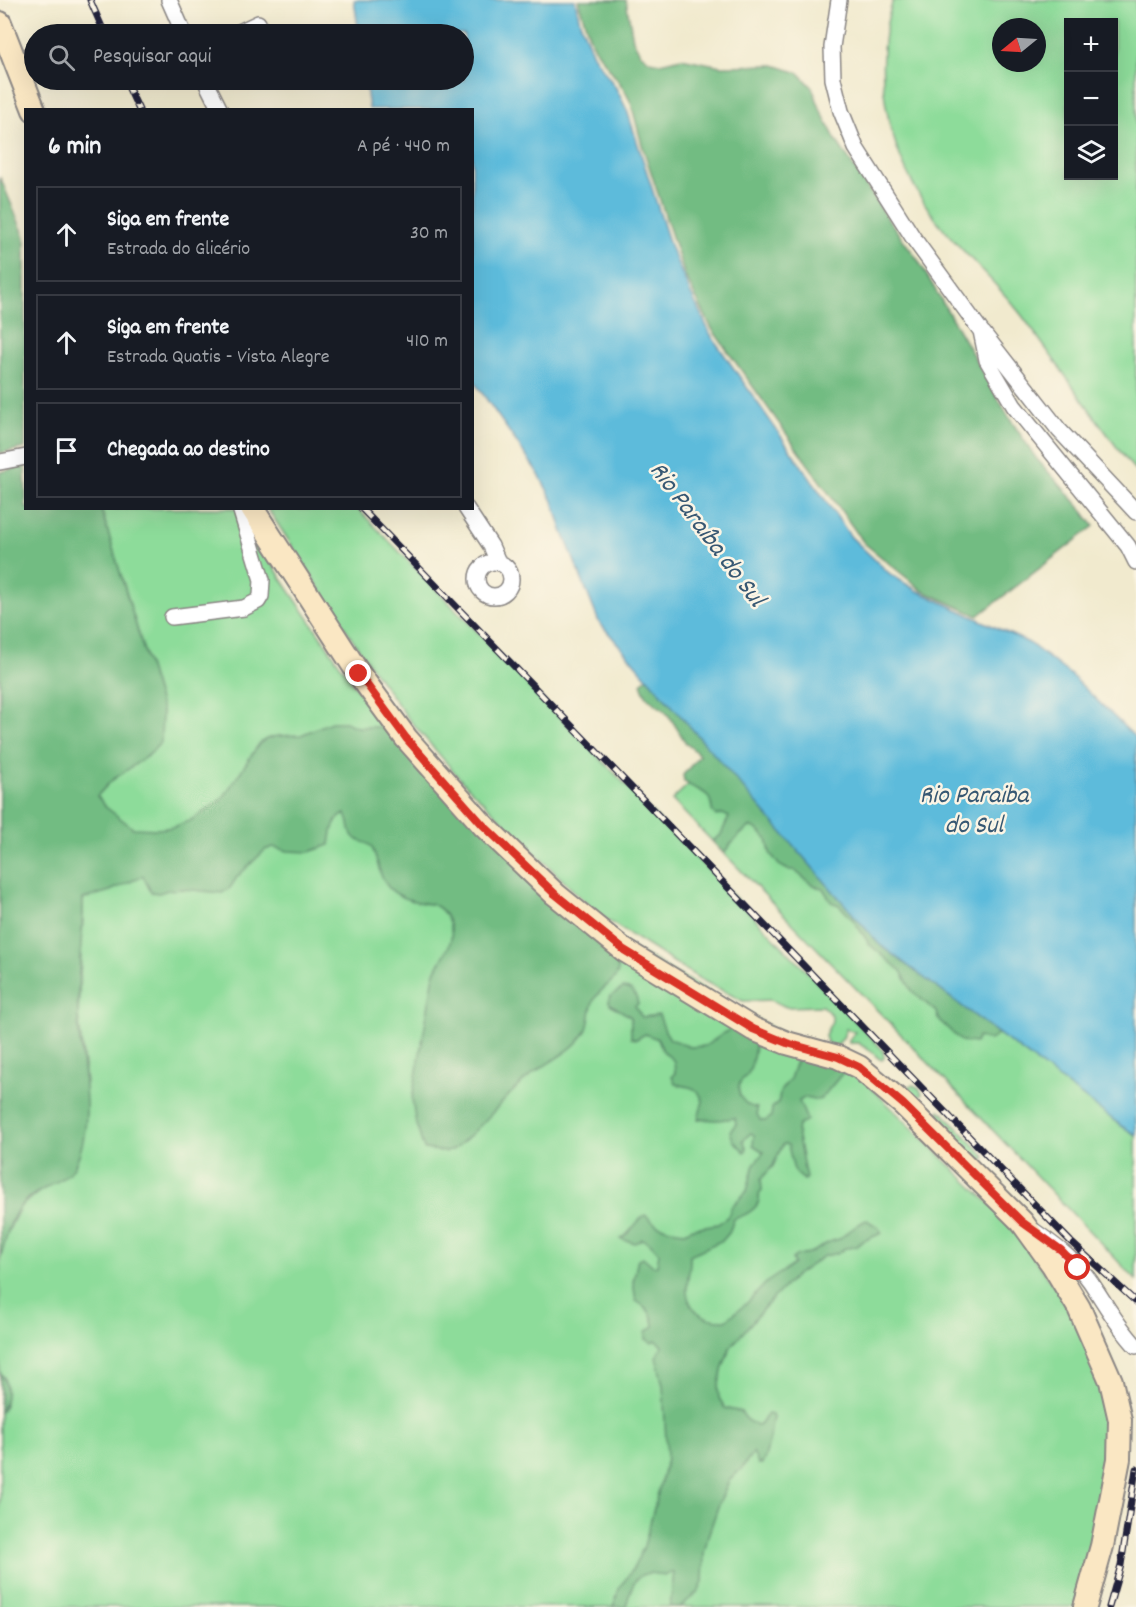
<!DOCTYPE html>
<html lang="pt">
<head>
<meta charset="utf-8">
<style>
  body { margin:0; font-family:Dekko,sans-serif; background:#20242c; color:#f1f3f6 }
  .controls { position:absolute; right:18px; top:18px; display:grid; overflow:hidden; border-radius:0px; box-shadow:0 6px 24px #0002 }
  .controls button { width:54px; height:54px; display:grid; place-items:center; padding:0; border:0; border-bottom:2px solid #363941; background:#171b24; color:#f1f3f6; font:30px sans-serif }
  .compass { position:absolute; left:992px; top:18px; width:54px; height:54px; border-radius:50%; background:#171b24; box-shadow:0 6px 24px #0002; rotate:252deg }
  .stop { position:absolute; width:18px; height:18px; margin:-14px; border:4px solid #d93025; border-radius:50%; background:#fff }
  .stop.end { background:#d93025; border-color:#fff; box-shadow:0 2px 6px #0008 }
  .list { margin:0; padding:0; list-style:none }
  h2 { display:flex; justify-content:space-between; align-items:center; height:78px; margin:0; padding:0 24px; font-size:26px }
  h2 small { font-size:20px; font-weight:400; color:#9ea1a6 }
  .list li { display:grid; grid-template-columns:39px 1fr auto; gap:18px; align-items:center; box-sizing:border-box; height:96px; margin:0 12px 12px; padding:0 12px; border:2px solid #363941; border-radius:0px }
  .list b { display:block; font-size:22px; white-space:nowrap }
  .list p { margin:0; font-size:20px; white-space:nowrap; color:#9ea1a6 }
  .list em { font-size:20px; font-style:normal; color:#9ea1a6 }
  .icon { flex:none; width:33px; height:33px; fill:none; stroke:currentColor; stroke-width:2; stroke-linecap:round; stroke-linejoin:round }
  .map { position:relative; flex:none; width:1136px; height:1607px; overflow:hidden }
  .search { position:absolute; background:#171b24; box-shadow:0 6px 24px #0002; left:24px; top:24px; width:450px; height:66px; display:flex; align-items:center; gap:15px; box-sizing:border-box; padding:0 21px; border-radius:33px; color:#9ea1a6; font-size:22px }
  .panel { position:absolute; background:#171b24; box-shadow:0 6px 24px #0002; left:24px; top:108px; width:450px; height:402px; border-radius:0px }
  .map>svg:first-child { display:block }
  .green { fill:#8ddc9a; stroke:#587f6a; stroke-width:1.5; fill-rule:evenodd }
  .forest { fill:#72bc82; stroke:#4a6f5e; stroke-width:1.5 }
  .water { fill:#5dbbdb; stroke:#406e8b; stroke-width:1.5 }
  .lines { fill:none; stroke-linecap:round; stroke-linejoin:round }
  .street-casing { stroke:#8a8684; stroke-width:18 }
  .secondary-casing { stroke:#8a8684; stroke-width:26 }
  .street { stroke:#fff; stroke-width:15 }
  .secondary { stroke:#fae7c3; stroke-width:22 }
  .rail-casing { stroke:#22223b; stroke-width:7 }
  .rail { stroke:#fcf5e5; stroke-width:4.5; stroke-dasharray:14; stroke-linecap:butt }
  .route { stroke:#d93025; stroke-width:8 }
  .labels { text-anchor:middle; stroke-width:5; stroke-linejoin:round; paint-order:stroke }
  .water-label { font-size:26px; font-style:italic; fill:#375873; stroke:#fcf5e5 }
</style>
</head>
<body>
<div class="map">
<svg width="1136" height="1607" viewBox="0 0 1136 1607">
  <rect width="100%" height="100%" fill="#fcf5e5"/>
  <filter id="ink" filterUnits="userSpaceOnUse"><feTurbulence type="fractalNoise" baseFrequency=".0167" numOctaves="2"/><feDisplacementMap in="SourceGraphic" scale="12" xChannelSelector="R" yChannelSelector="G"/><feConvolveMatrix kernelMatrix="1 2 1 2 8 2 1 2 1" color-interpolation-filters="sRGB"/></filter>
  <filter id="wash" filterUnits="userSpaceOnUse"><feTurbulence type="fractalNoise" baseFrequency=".008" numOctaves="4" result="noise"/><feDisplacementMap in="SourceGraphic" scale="24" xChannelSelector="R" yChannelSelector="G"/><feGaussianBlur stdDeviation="1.35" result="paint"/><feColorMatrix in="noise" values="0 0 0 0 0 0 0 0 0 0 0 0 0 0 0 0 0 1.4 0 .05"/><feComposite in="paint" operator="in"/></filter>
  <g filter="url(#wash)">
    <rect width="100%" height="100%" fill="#f1eace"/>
    <path class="green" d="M893,0H1136V471C1122,456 1112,440 1100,424C1075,390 1051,355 1026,321C1000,285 966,257 938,222C890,161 868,76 893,0ZM1114,22V176H1068V22ZM1001,27H1037V63H1001Z
      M238,508L283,581L356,688L554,903L863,1080L998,1212L1020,1239L1058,1291L1087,1342L1106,1391L1112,1427L1109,1464L1077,1607H0V1413L5,1405V1378L0,1373V1259L6,1236L20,1207L44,1188L86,1082L78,1015L83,919L82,872L97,796L111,781L150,754L160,742L162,711L101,509Z
      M268,509H358L883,1050L884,1058L882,1060C876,1058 876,1055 872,1052C868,1048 863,1048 859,1043H849V1040L855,1032L846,1029L843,1038L835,1048L828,1046L825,1035L832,1021V1015L822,1006L786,1007L771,1000L743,1001L700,979L610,922L584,901L462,781L407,717L368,663Z
      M717,757L879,944L1123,1127L1136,1135V1280L917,1051L672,800Z
      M913,1085L919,1088L922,1094L916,1100L905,1093L909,1086Z
      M940,1110L982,1153L985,1157L984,1161L977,1162L958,1147V1137L956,1135L953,1136C940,1132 932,1123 940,1110Z"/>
    <path class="forest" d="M578,0H626L633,40L640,53L650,61L660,63L681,58L721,66L774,65L799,73L812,87L821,111L836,140L888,219L918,260L1010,419L1036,458L1079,506L1094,526L978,616L923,591L864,543L712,329L685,276L642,145L631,103L624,89L596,50L589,36Z
      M0,177L25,237V448L0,453Z
      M25,466L26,508L101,509L162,711L161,742L150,754L111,781L97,796L107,808L133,828L158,829L174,827L193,819L223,798L259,744L266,739L277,736L301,735L331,722H345L357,727H385L610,949C632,983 603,979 593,1002C589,1011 591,1024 585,1033C571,1053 549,1061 531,1075C503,1097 482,1129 454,1149L447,1152L424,1149L416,1124L412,1099L434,975C438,962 449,953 451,938C453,928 446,911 436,906C433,904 427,904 423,903C412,901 397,896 389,888C379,877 379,864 373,850C369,840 359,844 352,835C348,828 351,821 345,814C332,820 332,832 330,845L309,852L288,851L273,847L265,850L237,877L230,888L222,893L183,889L168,890L159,893L151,892L143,876L110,891L83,899C83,938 77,976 78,1014C79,1063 97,1115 76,1163C66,1185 33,1188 19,1208C9,1222 5,1242 0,1259V472Z
      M648,677L879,944L999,1034L990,1040L978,1037L975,1043L961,1041L938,1019L936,1012L912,991L901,971L870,945L854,921L839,905L831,902L824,890L810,883L794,870H788L779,865L770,853L767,839L755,828L750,827C742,832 728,846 724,854L712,841L720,836L729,817L723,814L716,816L712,811C711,787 696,793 684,781L683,775L699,756C696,749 691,749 686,743C680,734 675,724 668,715C659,702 647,705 641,683Z
      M623,988C633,989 636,994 638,1004L635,1006L642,1017L659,1015L665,1031L670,1039L690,1047L705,1046L733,1027L756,1038C755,1049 753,1061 749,1072C747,1077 742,1078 740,1083C735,1095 746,1107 757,1108V1114L760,1120L765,1121L771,1117L772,1108L778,1103L781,1090L790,1079L795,1064L800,1053L845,1070L821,1099L817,1100L806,1097L799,1101L807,1120L798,1126L797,1132L806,1178L804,1180L796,1173L793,1167L788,1145L783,1144L773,1166L761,1179L762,1190L759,1194C762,1208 746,1215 734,1219L729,1233L723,1240L690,1255C691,1268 686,1281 687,1293C690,1313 708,1321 726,1320L747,1303L767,1282L794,1264L792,1259C798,1253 802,1255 809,1253C821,1249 827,1240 840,1239C842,1236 862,1221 867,1220L878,1227L882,1233L861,1242L856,1247L845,1248L838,1253L824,1256L795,1276L763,1309L730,1348L723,1367L718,1388L719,1398L725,1408L741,1412L748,1421L756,1425L760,1424L768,1414L772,1415L773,1418C770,1430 768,1456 762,1464H758L753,1453L743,1467L729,1481L720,1501L708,1536L704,1553L703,1582L699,1591L680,1607H670L674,1572L664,1576C636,1566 631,1585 626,1607H613L619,1589L634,1567L644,1546L667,1459L663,1385L656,1357L662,1346L656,1341L652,1343L646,1339V1332L654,1326C654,1316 646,1306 636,1301L633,1282L638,1259L643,1257L653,1266L657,1265L659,1253L650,1243L642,1239L635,1243L621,1239C632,1232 635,1222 645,1215L657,1225L677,1231L684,1232L693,1228L718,1224L728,1216L732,1206L747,1191L754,1164L764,1152L753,1145L754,1135L751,1133L743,1140L747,1149L745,1152L733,1140L730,1131L736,1124L735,1118L718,1120L698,1119L703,1101C698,1086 689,1087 675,1084L672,1076L675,1073L674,1061L663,1051L658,1039L645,1034L637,1039L631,1038V1017L610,1004L609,1001L611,996Z
      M0,1373C10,1384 7,1402 0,1413Z"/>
    <path class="water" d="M354,0H575L580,22L593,55L616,88L627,110L671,248L690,292L712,337L851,537L890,574L916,590L1029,643L1072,676L1136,738V1135L1123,1127L879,944L599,622L562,530L553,501L538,473L473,380L472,110L369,109L365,80H464V34H359Z"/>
  </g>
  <g filter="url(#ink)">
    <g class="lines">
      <g class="street-casing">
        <path id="street" d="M169,0L184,34
          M839,0L832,47L833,79L841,111L856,148L914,239L981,331L987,360L1014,406L1128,546L1136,562
          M235,34L258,23
          M205,80L220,110
          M983,333L1059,430L1136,512
          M0,462L26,457
          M466,508L491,546L498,562
          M477 579a17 17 0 1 1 34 0a17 17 0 1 1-34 0Z
          M172,617L244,608L258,601L261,596L262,580L240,508
          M1034,1231C1054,1245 1075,1260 1090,1281C1105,1303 1117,1326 1136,1346"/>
      </g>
      <g class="secondary-casing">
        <path id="secondary" d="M0,23L34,110
          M252,508L359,674L406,738L483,825L555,894L624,950L753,1029L787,1043L838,1057L859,1067L903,1104L1022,1222L1053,1265L1079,1308L1111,1381L1120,1420L1119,1459L1102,1546L1085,1607"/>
      </g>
      <use href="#street" class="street"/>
      <use href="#secondary" class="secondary"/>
      <g class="rail-casing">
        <path id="rail" d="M90,0L105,34
          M125,80L139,110
          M361,508L1071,1242L1136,1302
          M1109,1607L1121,1565L1136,1469"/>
      </g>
      <use href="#rail" class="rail"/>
    </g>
  </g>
  <g class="lines" filter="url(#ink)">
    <path class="route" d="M359,674L406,738L483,825L555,894L624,950L753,1029L787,1043L838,1057L859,1067L903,1104L1022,1222L1061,1250L1078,1268"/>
  </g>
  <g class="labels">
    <g class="water-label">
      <text transform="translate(709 533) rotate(53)" y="9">Rio Paraíba do Sul</text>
      <text x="974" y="802">Rio Paraiba<tspan x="974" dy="30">do Sul</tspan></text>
    </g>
  </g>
</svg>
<div class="controls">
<button>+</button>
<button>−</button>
<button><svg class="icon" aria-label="layers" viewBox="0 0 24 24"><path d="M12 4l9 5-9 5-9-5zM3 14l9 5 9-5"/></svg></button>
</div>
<svg class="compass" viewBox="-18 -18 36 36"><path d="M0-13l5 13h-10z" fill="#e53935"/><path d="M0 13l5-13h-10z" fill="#9ea1a6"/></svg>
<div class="stop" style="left:1078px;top:1268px"></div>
<div class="stop end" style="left:359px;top:674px"></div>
<div class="search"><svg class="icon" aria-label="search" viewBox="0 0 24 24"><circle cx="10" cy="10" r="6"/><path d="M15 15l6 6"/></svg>Pesquisar aqui</div>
<section class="panel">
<h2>6 min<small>A pé · 440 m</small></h2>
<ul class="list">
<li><svg class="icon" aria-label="ahead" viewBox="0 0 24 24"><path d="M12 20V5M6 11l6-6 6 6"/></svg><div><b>Siga em frente</b><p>Estrada do Glicério</p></div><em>30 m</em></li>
<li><svg class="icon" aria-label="ahead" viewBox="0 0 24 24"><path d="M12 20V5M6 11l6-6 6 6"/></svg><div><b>Siga em frente</b><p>Estrada Quatis - Vista Alegre</p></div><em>410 m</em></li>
<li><svg class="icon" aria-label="arrive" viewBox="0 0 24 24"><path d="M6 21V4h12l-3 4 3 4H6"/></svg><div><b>Chegada ao destino</b></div></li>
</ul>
</section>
</div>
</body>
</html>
